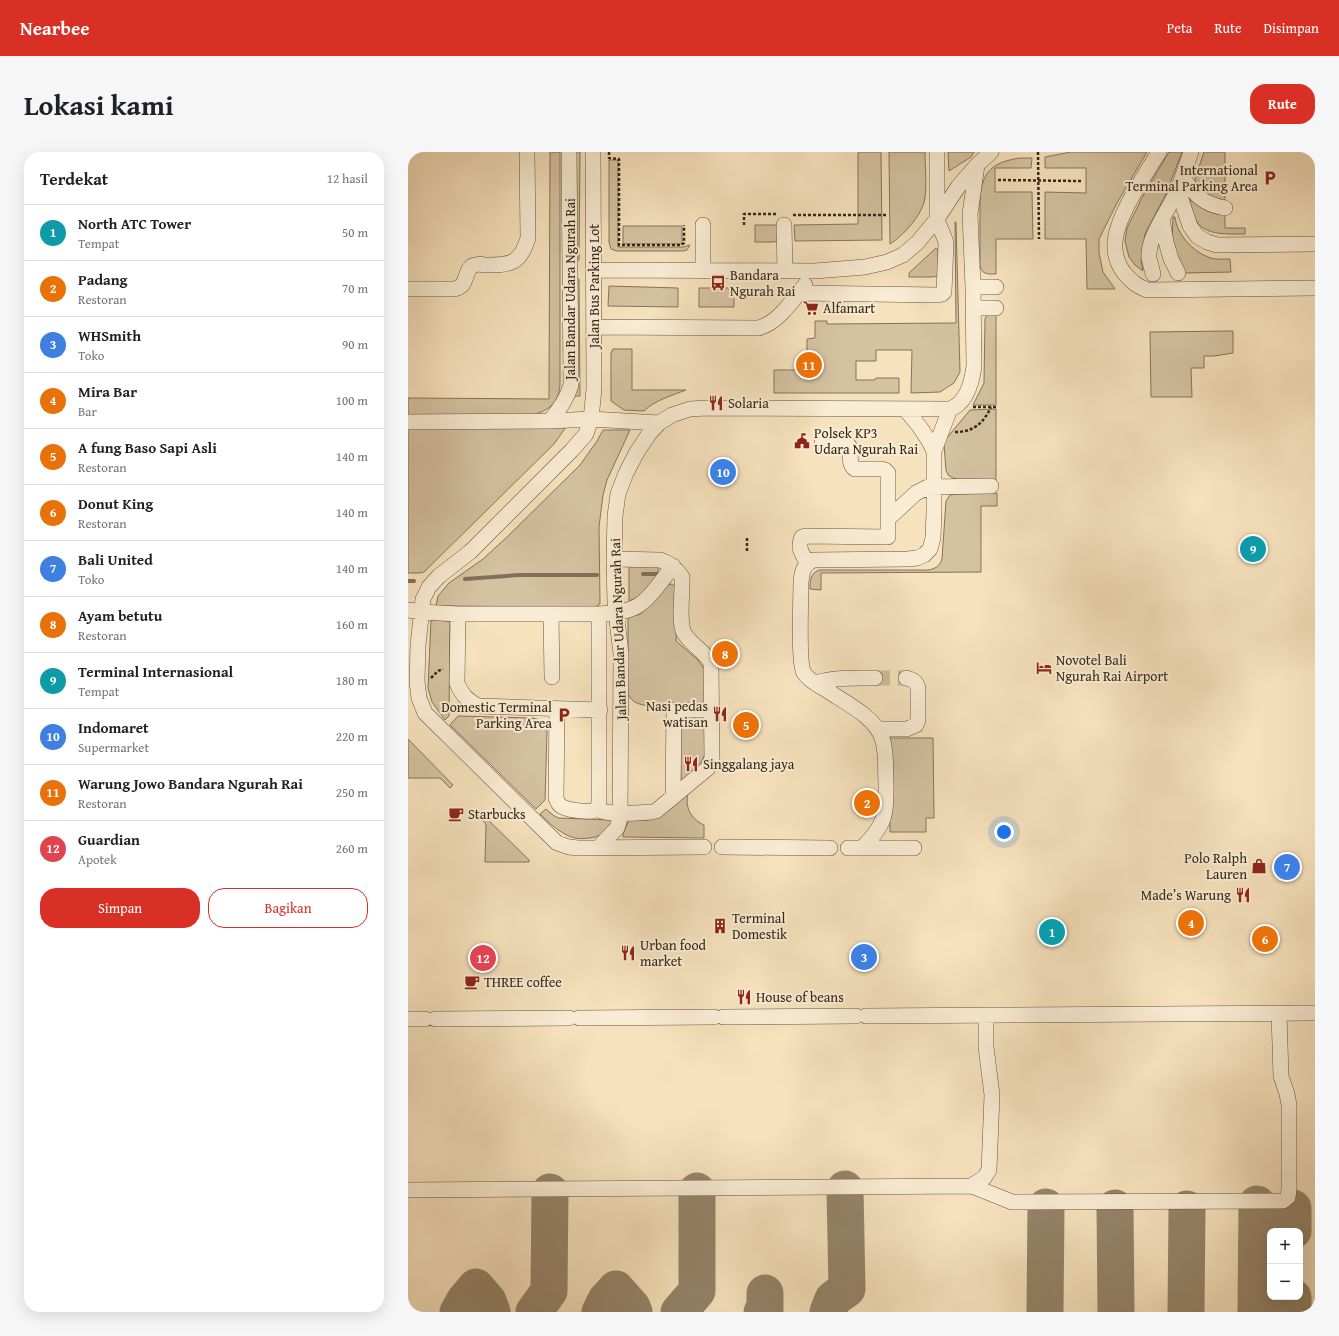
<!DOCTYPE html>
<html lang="id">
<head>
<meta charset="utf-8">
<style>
  body { margin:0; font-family:"Gentium Book Plus",serif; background:#f6f6f6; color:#202124 }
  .controls { position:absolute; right:12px; bottom:12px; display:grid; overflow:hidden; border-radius:8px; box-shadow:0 4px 16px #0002 }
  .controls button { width:36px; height:36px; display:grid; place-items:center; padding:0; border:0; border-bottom:1px solid #e0e0e0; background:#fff; color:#202124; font:20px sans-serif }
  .you { position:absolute; left:596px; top:680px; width:14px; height:14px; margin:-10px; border:3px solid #fff; border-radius:50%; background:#1a73e8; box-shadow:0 0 0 6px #1a73e833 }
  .badge { display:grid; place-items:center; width:26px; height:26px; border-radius:50%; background:#d93025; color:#fff; font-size:13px; font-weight:700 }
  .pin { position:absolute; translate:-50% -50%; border:2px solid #fff; box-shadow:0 1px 4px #0006 }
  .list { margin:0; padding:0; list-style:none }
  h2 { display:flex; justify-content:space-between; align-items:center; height:52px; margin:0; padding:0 16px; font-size:17px }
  h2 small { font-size:13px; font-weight:400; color:#757577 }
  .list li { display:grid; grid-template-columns:26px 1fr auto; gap:12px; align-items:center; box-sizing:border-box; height:56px; padding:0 16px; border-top:1px solid #e0e0e0 }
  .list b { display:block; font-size:15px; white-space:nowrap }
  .list p { margin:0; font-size:13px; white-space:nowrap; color:#757577 }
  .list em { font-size:13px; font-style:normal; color:#757577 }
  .actions { display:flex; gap:8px; padding:12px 16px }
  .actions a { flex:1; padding:9px 0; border:1px solid #d93025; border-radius:16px; text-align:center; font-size:14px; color:#d93025 }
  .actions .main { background:#d93025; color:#fff }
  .map { position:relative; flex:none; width:907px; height:1160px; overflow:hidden; border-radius:16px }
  header { display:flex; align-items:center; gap:24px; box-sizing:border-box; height:56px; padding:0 20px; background:#d93025; color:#fff }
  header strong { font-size:19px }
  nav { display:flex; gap:22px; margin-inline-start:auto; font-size:14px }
  .intro { display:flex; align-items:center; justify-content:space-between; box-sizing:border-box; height:96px; padding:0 24px }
  h1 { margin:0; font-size:28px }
  .button { padding:10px 18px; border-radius:16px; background:#d93025; color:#fff; font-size:14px; font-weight:700 }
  main { display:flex; gap:24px; padding:0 24px }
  aside { flex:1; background:#fff; border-radius:16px; box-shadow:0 4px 16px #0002 }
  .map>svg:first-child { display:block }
  .green { fill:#d5c2a1; stroke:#84745c }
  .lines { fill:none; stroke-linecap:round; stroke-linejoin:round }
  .stream { stroke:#817159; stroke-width:4 }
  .taxiway { stroke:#95846a; stroke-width:37 }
  .minor-tunnel { stroke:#cfbd9c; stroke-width:15; stroke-dasharray:15 8; stroke-linecap:butt }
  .minor-casing { stroke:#645641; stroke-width:16 }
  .path { stroke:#342718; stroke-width:2.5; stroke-dasharray:3 2; stroke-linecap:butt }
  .minor { stroke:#f9ecd4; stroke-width:15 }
  .labels { text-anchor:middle; stroke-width:4; stroke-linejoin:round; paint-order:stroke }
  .poi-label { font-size:14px; fill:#342718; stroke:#f9ecd4; text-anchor:start }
  .street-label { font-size:14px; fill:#342718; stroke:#f9ecd4 }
</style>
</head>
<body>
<header>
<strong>Nearbee</strong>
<nav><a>Peta</a><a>Rute</a><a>Disimpan</a></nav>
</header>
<div class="intro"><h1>Lokasi kami</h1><a class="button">Rute</a></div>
<main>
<aside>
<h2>Terdekat<small>12 hasil</small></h2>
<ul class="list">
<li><span class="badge" style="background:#0f9aa8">1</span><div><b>North ATC Tower</b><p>Tempat</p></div><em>50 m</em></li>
<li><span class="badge" style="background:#e8710a">2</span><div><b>Padang</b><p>Restoran</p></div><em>70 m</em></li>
<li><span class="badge" style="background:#3f7fe0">3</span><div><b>WHSmith</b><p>Toko</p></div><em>90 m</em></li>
<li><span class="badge" style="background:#e8710a">4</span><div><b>Mira Bar</b><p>Bar</p></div><em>100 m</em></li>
<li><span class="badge" style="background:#e8710a">5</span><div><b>A fung Baso Sapi Asli</b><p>Restoran</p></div><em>140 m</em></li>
<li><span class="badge" style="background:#e8710a">6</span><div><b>Donut King</b><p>Restoran</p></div><em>140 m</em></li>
<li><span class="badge" style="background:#3f7fe0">7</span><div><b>Bali United</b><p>Toko</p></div><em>140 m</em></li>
<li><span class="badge" style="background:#e8710a">8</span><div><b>Ayam betutu</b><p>Restoran</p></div><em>160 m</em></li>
<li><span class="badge" style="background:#0f9aa8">9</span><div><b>Terminal Internasional</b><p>Tempat</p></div><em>180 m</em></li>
<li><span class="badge" style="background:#3f7fe0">10</span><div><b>Indomaret</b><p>Supermarket</p></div><em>220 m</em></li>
<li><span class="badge" style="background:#e8710a">11</span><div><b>Warung Jowo Bandara Ngurah Rai</b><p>Restoran</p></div><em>250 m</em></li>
<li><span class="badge" style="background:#e0444e">12</span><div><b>Guardian</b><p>Apotek</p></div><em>260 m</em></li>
</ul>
<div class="actions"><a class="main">Simpan</a><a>Bagikan</a></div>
</aside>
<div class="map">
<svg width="907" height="1160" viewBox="0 0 907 1160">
  <rect width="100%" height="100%" fill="#f6e2bd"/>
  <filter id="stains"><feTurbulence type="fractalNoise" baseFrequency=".005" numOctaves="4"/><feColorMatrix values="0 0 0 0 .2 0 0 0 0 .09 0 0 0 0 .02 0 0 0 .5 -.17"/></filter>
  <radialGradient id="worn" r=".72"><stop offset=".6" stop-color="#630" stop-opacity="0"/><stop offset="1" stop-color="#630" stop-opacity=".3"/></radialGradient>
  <path class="green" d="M142,0H152V232C151,251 141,259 123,263L0,265V246L141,247Z
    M167,0H172L171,108L167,110Z
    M451,0H473L474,88L387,89L386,73L450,72V1Z
    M481,0H517C517,15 519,31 517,46C515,62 495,84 482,92Z
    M540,0H566L563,5L541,19Z
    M663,0H739L709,51L691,87V101L695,120L707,137H679L678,87H637V40L678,41V16H637V5Z
    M761,0H774L758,42L737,82L733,108L735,119L727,113L721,105L717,89L719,76L736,42Z
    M796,0H817V52L808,51L787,33V27Z
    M612,6H624L623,16H587V40H624L625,87H588V122C581,122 574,123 572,114V46C574,19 585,10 612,6Z
    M201,8H210V95H275L282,93L279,98L275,99H209L203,97L201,90Z
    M782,47C793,57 803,62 817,63V76H837V82C808,82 785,84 782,47Z
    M765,65H767C769,82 784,99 800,105C807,108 815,107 822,107L823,120L776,121L764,90Z
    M547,70H548L552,220L546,231L532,240L503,241L504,198H468V209H448V228H467L468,226H491V241H366V218H399V187L407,186V169H419V172L548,171Z
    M347,73H373L369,89L366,90H347Z
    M215,74H274V92H215Z
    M528,96L530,98L531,120L530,124L524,125H501V121Z
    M167,126L171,127L172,244H167Z
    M201,134L270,136V155L200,154Z
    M291,136H326V155H291Z
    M588,162V253H565L576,231L577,167L579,163Z
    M825,179V201L806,204H796V216H783L784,245H743L742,180Z
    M205,197H224V238H278C263,244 247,248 236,259L216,258L203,249V201Z
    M588,257V329L551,328L545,326L540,323L538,318L536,293L538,287L562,258Z
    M158,275L146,292L16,420L12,421H0V276Z
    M195,278H222L199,328L195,343L191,375L192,452L187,455L28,454L30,444L41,431L75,407L100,384L172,313L189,289Z
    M589,341V354H573V420L413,421V438L402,437C402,429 402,422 411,418H520C527,417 532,414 534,407L538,349L542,343L548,342Z
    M221,414H250V425L230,445L221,449Z
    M263,432L267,434L270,442L268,489L290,508L296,517L298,553H235C227,551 223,549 220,541V464L230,463L234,461L260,433Z
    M25,468L41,469L42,471L41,564L37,568L24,550L20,536L23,469Z
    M272,561L298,562L297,602C292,615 283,622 273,630Z
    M50,564L124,566C133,567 139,571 139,581L137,648L128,657L42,573Z
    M481,586H525L526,666H518V680H482Z
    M0,587L45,633L42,636L32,626H0Z
    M281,638C276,653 281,666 296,673V686L215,685V682L221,668H240L248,666Z
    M69,657L121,708V710H77L78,672L66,660Z
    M138,657L145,663L150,666L204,668L205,669C202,673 199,678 195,681C191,684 186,686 181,686C160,690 146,675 132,662Z"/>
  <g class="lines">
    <path class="stream" d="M235,422H249
      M57,427L111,423H189
      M0,429H6"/>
    <path class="taxiway" d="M707,1056L708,1160
      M885,1079V1056
      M50,1160L57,1148L68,1135L80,1149L84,1160
      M126,1160L141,1139L142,1040
      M192,1160L198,1148L208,1137L224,1155L226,1160
      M271,1160L289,1139V1039
      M354,1160L357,1157V1141
      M420,1160L425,1147L439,1137L437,1037
      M637,1160L638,1055
      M778,1160L779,1057
      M848,1160L849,1052
      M885,1160V1145"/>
    <path class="minor-tunnel" d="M467,526H498"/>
    <g class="minor-casing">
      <path id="minor" d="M185,0L186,237L183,267L178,282L164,298L62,400L31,424L21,435L15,447L10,493L9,529L11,546L17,561L149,691L161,695L170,696L296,695
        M751,0C737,23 708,65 707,91C706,101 710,114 717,122C724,130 729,134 739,138L906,136
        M783,0L770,38L782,74L789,84L799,90L809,93L906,92
        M775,26C787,43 795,52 817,56
        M376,73L377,119
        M186,118L407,119L457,115L479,110L495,103L509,91L529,67L550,35L569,13L583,0
        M295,119V73
        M770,121L763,107L758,90L754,67L770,38
        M745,122C744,117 742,111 741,106C740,92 748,78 754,67
        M565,135H588
        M0,137H46C61,134 55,121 64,114C67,112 73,112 76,113C102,113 112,113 120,86L119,0
        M391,141L530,143L534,142L536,140L538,91C536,82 531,76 529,67V0
        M565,156H588
        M186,175L350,176C369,172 385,148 397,133
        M497,257C509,271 519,283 526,299
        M142,269C151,257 159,247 163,233L161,0
        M0,270L142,269L183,267L251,271
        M480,367L508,341L520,335L583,334
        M399,410C394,402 389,395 394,385L397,384L480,385V321L477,318L473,317H447C438,311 446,298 439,291L414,290
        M0,458L13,460L50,462H191C202,461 213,461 223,457C239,452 254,428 265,414
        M50,462L49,531C54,543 59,548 70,554L192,558
        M143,462L144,525
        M407,531C427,525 447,526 467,526
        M149,557L148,646C149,649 150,652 153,654C158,658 182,661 187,658C190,656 191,653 191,649V462
        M470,577H499L508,573L510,568V536C508,529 505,528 498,526
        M265,645L266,558H304
        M189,657C201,664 229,661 243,660L248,659L300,616L304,606L303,511C297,499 283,493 276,481C270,469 275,439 274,425C268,416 262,411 252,408L206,407
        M314,695L422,696
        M190,696L209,676L212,666L213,502L207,451L206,407L207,364L210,342L218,321L229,300L241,282L251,271L264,263L282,257L298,256L542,257C559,251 564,230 566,214L565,135L562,62L569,13
        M440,696H506
        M454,696C478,672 478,664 478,631C477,617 479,600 474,586C467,565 438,551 420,539C412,534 401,529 396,521C390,511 393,446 393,430C394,420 395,413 405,408L500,407L509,406L516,403L522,397L525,386L526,360V299L542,257
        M607,863L907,861
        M458,864L601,863
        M315,865L448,864
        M171,866L306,865
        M0,867H17
        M27,867L161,866
        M563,1034L576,1026L581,1018L584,943L578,895V863
        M0,1038L563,1034L569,1036L604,1050L875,1049L880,1045L881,1037V953L879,942L873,924L871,861"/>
    </g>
    <path class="path" d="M201,0V6L211,7V93H273L276,91V73
      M630,0L631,87
      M590,28L673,29
      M385,63H479
      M336,73V62H368
      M565,255H588
      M547,280C565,280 575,272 583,255
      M339,386V401
      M23,526L30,519L35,517"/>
    <use href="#minor" class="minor"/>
  </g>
  <defs>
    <g id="parking-bare" transform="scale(1.2)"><path d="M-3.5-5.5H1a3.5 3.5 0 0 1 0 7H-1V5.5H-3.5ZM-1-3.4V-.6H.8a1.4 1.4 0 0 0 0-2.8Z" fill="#8f2418" stroke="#f9ecd4" stroke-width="2.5" paint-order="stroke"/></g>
    <g id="bus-bare" transform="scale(1.2)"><path d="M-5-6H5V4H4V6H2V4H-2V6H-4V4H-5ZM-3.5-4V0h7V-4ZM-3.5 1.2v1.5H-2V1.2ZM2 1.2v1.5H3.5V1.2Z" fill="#8f2418" stroke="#f9ecd4" stroke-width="2.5" paint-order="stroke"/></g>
    <g id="supermarket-bare" transform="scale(1.2)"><path d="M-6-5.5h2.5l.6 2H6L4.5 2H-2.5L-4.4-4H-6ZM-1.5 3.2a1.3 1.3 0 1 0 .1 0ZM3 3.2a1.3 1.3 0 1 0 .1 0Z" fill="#8f2418" stroke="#f9ecd4" stroke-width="2.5" paint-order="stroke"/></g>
    <g id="restaurant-bare" transform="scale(1.2)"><path d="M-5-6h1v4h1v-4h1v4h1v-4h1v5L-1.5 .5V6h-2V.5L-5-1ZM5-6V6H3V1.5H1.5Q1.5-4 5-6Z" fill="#8f2418" stroke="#f9ecd4" stroke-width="2.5" paint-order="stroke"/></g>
    <g id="civic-bare" transform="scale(1.2)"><path d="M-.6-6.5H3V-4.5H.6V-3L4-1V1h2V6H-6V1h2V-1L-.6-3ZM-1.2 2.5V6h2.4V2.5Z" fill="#8f2418" stroke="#f9ecd4" stroke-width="2.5" paint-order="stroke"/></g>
    <g id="hotel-bare" transform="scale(1.2)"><path d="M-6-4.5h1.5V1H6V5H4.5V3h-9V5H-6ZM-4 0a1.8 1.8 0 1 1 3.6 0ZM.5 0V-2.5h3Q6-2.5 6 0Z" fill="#8f2418" stroke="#f9ecd4" stroke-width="2.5" paint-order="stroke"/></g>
    <g id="cafe-bare" transform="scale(1.2)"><path d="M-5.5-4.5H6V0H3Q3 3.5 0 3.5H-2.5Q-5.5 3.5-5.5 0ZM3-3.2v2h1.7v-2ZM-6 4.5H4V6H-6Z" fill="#8f2418" stroke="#f9ecd4" stroke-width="2.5" paint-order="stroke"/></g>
    <g id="shop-bare" transform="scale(1.2)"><path d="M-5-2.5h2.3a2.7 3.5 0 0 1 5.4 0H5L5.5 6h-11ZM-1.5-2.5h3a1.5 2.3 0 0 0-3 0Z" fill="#8f2418" stroke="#f9ecd4" stroke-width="2.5" paint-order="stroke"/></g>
    <g id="building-bare" transform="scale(1.2)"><path d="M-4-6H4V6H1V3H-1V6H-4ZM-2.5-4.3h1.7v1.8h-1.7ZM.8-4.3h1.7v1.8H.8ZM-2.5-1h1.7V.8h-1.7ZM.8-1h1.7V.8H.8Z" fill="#8f2418" stroke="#f9ecd4" stroke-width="2.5" paint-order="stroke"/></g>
  </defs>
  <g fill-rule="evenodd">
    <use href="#parking-bare" x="862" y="26"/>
    <use href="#bus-bare" x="310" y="131"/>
    <use href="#supermarket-bare" x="403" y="156"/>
    <use href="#restaurant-bare" x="308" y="251"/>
    <use href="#civic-bare" x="394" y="289"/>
    <use href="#hotel-bare" x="636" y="516"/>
    <use href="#restaurant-bare" x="312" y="562"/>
    <use href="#parking-bare" x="156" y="563"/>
    <use href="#restaurant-bare" x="283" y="612"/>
    <use href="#cafe-bare" x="48" y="662"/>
    <use href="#shop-bare" x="851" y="714"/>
    <use href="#restaurant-bare" x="835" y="743"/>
    <use href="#building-bare" x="312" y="774"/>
    <use href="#restaurant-bare" x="220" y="801"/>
    <use href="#cafe-bare" x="64" y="830"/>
    <use href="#restaurant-bare" x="336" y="845"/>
  </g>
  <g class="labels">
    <g class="poi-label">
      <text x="850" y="23" text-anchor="end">International<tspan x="850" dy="16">Terminal Parking Area</tspan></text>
      <text x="322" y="128">Bandara<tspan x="322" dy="16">Ngurah Rai</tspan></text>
      <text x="415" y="161">Alfamart</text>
      <text x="320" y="256">Solaria</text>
      <text x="406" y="286">Polsek KP3<tspan x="406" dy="16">Udara Ngurah Rai</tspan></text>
      <text x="648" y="513">Novotel Bali<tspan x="648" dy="16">Ngurah Rai Airport</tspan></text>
      <text x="300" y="559" text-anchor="end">Nasi pedas<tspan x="300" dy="16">watisan</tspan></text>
      <text x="144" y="560" text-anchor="end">Domestic Terminal<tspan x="144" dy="16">Parking Area</tspan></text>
      <text x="295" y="617">Singgalang jaya</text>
      <text x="60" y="667">Starbucks</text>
      <text x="839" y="711" text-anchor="end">Polo Ralph<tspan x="839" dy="16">Lauren</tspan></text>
      <text x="823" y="748" text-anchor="end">Made’s Warung</text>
      <text x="324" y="771">Terminal<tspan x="324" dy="16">Domestik</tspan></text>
      <text x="232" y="798">Urban food<tspan x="232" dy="16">market</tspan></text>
      <text x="76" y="835">THREE coffee</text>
      <text x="348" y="850">House of beans</text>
    </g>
    <g class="street-label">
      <text transform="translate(186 134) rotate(-90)" y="5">Jalan Bus Parking Lot</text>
      <text transform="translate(162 137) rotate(-90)" y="5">Jalan Bandar Udara Ngurah Rai</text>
      <text transform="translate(210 477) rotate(-92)" y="5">Jalan Bandar Udara Ngurah Rai</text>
    </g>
  </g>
  <rect width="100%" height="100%" filter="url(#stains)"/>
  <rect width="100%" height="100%" fill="url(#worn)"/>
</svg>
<div class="controls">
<button>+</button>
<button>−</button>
</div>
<div class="you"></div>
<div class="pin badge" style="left:644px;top:780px;background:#0f9aa8">1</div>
<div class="pin badge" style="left:459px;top:651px;background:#e8710a">2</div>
<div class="pin badge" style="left:456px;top:805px;background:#3f7fe0">3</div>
<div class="pin badge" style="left:783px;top:771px;background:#e8710a">4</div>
<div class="pin badge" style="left:338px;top:573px;background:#e8710a">5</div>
<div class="pin badge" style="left:857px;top:787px;background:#e8710a">6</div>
<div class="pin badge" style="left:879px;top:715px;background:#3f7fe0">7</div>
<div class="pin badge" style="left:317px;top:502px;background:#e8710a">8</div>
<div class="pin badge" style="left:845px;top:397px;background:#0f9aa8">9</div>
<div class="pin badge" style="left:315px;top:320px;background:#3f7fe0">10</div>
<div class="pin badge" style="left:401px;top:213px;background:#e8710a">11</div>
<div class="pin badge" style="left:75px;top:806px;background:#e0444e">12</div>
</div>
</main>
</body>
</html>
